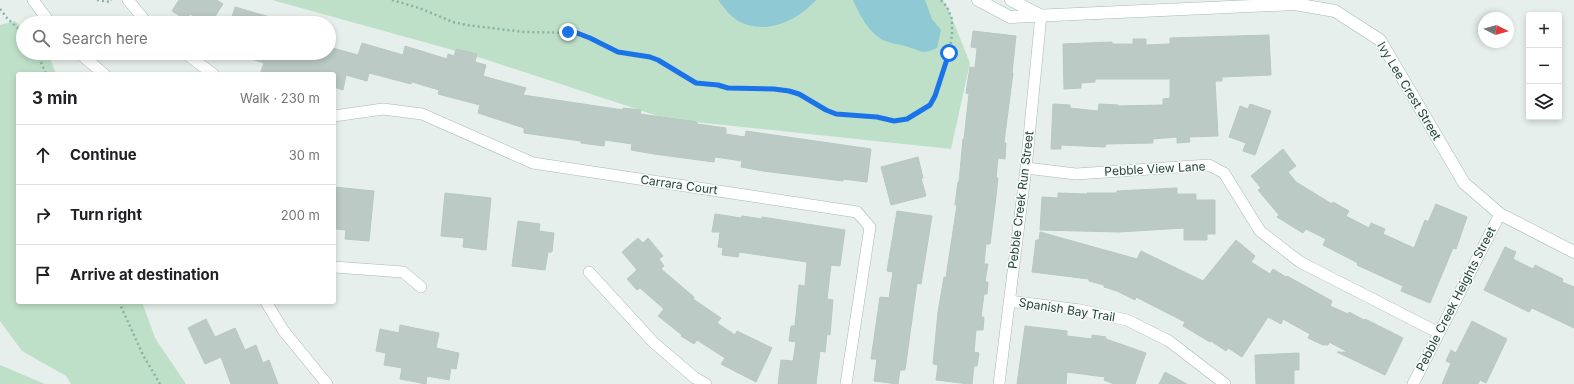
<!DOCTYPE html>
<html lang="en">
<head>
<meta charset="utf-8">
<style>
  body { margin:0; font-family:Inter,sans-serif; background:#f6f6f6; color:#202124 }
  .controls { position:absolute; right:12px; top:12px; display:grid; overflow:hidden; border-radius:4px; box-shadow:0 2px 6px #0003 }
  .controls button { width:36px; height:36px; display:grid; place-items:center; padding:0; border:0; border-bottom:1px solid #e0e0e0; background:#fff; color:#202124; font:20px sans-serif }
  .compass { position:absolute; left:1478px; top:12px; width:36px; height:36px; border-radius:50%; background:#fff; box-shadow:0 2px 6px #0003; rotate:96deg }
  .stop { position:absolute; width:12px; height:12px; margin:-9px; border:3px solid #1a73e8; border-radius:50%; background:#fff }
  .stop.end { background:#1a73e8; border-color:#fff; box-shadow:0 1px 4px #0008 }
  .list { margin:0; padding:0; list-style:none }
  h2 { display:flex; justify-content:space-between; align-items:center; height:52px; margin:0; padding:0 16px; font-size:17px }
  h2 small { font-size:13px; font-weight:400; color:#757577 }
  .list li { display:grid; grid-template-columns:26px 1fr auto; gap:12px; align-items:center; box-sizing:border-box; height:60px; padding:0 16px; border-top:1px solid #e0e0e0 }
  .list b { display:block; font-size:15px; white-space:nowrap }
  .list em { font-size:13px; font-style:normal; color:#757577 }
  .icon { flex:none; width:22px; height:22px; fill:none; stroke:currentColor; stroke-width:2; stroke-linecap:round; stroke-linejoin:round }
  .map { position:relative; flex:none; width:1574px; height:384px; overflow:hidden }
  .search { position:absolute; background:#fff; box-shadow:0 2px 6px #0003; left:16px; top:16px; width:320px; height:44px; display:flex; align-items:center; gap:10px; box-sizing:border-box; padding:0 14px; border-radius:22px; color:#757577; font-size:15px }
  .panel { position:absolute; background:#fff; box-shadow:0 2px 6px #0003; left:16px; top:72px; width:320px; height:232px; border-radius:4px }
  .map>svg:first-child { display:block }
  .green { fill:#bfe0c8 }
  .water { fill:#8ec9d4 }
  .building { fill:#bbcac4; stroke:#b8c9c2 }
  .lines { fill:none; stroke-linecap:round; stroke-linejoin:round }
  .street-casing { stroke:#a8b8b2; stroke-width:12 }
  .secondary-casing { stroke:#a4bbb3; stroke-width:13 }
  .path { stroke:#86b3a5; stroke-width:2.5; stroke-dasharray:2 3; stroke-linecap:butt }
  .street { stroke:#fff; stroke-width:11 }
  .secondary { stroke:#fff; stroke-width:12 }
  .route { stroke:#1a73e8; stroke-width:5 }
  .labels { text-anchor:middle; stroke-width:3; stroke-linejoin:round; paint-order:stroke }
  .street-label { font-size:12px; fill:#24423a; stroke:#f7fbf9 }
</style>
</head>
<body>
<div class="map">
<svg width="1574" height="384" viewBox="0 0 1574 384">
  <rect width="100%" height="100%" fill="#e6efeb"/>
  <path class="green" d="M272,0H942L947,6L970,63L951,149L667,119L478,57Z
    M15,21L23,29V53H46L50,58L56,74H18V302H142L155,338L186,384H71L66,376L22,351L0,321V25Z
    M0,365L45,384H0Z"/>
  <path class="water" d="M718,0H816C797,21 767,35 740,22C731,17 724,8 718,0Z
    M853,0H925L932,19L941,30L937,48C922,55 922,51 908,47C900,44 891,44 883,40C869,33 859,14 853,0Z"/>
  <path class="building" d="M179,0H217L223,4L211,23H204L190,14L186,20L172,11Z
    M235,7L280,20L279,23H230Z
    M973,31L1016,36L1012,73H1013L1004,142L1006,143L1005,159L998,158L996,178H998L995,205L990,244H986L984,264H988L985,282H988L987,294H984L981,317H984L983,330H976L974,352L979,353L977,366H974L972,384H969L936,380L938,365L933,364L938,312L944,277H946L957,205H955L958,182H959L963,139H964L969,94L966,93L970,67L975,68L977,48L971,47Z
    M1269,35L1271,75L1222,77V81H1215L1218,136L1189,137L1190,142L1177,143V137L1153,139V143L1106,144L1105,147L1061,145V149H1051L1053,104L1070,105V108L1098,111L1099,104L1118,105V106L1163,105V99L1170,98V79H1095V82L1081,83V88L1064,89L1063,44L1112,42V44H1133V39H1146V45L1170,44V38Z
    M362,43L403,55L405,46L447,59L448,54L454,56L456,49L477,54L475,62L486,65L483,76L526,88L523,95L623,110V108L641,110L640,114L697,122V124L726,128V134L745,137L746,131L871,149L867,182L843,179V181L763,171L741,167L742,161L715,157L714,162L654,154L631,150L632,144L605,140L604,146L581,143V141L524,133V128L478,113L480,105L438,94L439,90L412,82L411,84L369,73L367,81L346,75L343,90L334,87V74H260L264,63L240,55L241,53H301L311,56V53H329V47L358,55Z
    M1250,104L1271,111L1255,155L1243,151L1246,143L1229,137L1240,106L1248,109Z
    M1283,149L1296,166L1288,172L1296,182L1332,204L1333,202L1349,211L1346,216L1369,228L1371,223L1385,229L1383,234L1414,248L1425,220L1428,222L1436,204L1467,217L1456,249L1453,248L1430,303L1401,291L1403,286L1357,265L1358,263L1323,245L1326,239L1306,229L1303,233L1277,217L1279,215L1258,190L1261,188L1251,176Z
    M918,157L923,178H921L926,196L891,205L881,167Z
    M334,187L374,191L369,241L345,239L346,230L334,229Z
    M1177,188V194H1196V200H1215V234H1207V240H1184V228L1119,232L1040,230L1042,197L1058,198V193L1087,194V193H1117V191Z
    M445,193L491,198L486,250L463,247L464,238L441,236Z
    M897,211L932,216L921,284L917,283L905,370H900L898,384L874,381L877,359H871L880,297L889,298L893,272L887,271Z
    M715,214L741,218L742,216L762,219V217L845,230L840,266L831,265L827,299L833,300L830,335L827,334L825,352L820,351L816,384H778L781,360L793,361L796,342L789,341L791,326H795L799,285L805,286L807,262L739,252L738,257L722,255L723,248L718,247L720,232H712Z
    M518,221L540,224L539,231L554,233L552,252H548L545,270L512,266Z
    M1040,232L1137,259L1141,251L1203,281L1236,240L1255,256L1251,262L1270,274L1273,269L1286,277L1287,276L1332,301L1330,306L1348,314L1349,312L1364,320L1365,319L1403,338L1385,375L1337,352H1348L1329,342L1328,345H1323L1308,338L1310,334L1283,319L1281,324L1279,323L1268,317L1242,357L1228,348L1226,351L1211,341L1210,342L1183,326L1185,322L1136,297L1135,300L1117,291L1104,287V285L1089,281V279L1032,272L1036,240H1039Z
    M638,238L643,243L648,238L663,256L659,259L664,266L661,269L694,297L693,299L721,318L717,323L735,335L737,331L772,348L756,382L721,364L725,358L697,340L694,344L681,336L682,335L658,316L664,309L640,288L637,290L627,279L637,270L622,252Z
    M1505,247L1516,252L1513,259L1533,269L1535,265L1563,279L1562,282L1574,287V328L1532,308L1529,312L1484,290Z
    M206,319L215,337L235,328L245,350L256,345L263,363L269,360L278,384H231L221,357L205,364L188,328Z
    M1472,321L1507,339L1486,383L1480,380L1478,384H1442L1451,363L1446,361L1451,350L1456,353Z
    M400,325L439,333L436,348L459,353L456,369L451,368L449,380L427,376L426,384L400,379L402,368L384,365L386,353L376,351L380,329L399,333Z
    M1025,326L1067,331V336L1092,339V335L1106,337V339L1146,353L1135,384H1114L1104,380L1105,377L1067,372L1066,384H1017Z
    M1299,353V370H1294V384H1256L1255,355Z
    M1165,372L1187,384H1159Z"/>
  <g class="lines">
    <g class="street-casing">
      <path id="street" d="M33,0L50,23
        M128,0L147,23
        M79,53L104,74
        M185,53L213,74
        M334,116L383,109L422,114L533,163L857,212L870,227L846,384
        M1026,168L1076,174L1209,165L1224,173L1260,231L1300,262L1439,333
        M334,267L403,272L421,287
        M589,272L653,342L695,378L706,384
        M1009,301L1080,310L1127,320L1169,341L1225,384
        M266,302L283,330L327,384
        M999,384L1026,168L1041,15
        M1413,384L1500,214"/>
    </g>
    <g class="secondary-casing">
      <path id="secondary" d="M978,0L1010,17L1295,4L1335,11L1380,40L1464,183L1500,214L1574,252
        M1011,0L1040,15"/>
    </g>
    <path class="path" d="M97,0L110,2L111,0
      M392,0L419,8L453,22L466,25L524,32L577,33L590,38L618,52L650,57L659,60L696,83L718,85L728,88H761L789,91L799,95L826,110L836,114L877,117L894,121L907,119L918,113L930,105L935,96L949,53L952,35V19L947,7L941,0
      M0,9L7,18L23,33
      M37,53L46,74
      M119,302L143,355L160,384"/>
    <use href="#street" class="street"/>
    <use href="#secondary" class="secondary"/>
  </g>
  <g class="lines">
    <path class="route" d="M568,32L577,33L590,38L618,52L650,57L658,60L696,83L718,85L728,88L774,89L789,91L799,94L826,110L836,114L877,117L894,121L907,119L930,105L935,96L949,53"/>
  </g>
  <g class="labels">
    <g class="street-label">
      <text transform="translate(1409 91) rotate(59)" y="4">Ivy Lee Crest Street</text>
      <text transform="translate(1155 169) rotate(-3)" y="4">Pebble View Lane</text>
      <text transform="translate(679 185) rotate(8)" y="4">Carrara Court</text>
      <text transform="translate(1021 200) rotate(-83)" y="4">Pebble Creek Run Street</text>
      <text transform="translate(1456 299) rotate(-63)" y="4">Pebble Creek Heights Street</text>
      <text transform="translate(1067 310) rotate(9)" y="4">Spanish Bay Trail</text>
    </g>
  </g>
</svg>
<div class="controls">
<button>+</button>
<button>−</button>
<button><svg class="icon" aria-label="layers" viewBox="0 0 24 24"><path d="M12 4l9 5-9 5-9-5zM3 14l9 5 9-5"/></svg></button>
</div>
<svg class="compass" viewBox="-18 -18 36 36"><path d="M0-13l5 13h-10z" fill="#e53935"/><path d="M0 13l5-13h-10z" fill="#757577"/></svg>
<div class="stop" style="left:949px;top:53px"></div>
<div class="stop end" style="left:568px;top:32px"></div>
<div class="search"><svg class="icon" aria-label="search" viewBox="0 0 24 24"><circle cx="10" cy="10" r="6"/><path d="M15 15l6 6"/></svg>Search here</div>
<section class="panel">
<h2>3 min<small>Walk · 230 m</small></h2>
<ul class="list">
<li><svg class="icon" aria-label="ahead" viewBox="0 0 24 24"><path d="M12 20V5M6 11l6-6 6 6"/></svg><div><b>Continue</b></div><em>30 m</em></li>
<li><svg class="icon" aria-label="right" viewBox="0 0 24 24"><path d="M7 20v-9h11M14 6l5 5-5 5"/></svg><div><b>Turn right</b></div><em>200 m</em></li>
<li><svg class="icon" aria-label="arrive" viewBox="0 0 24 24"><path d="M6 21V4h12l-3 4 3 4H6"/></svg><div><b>Arrive at destination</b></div></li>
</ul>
</section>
</div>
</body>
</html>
